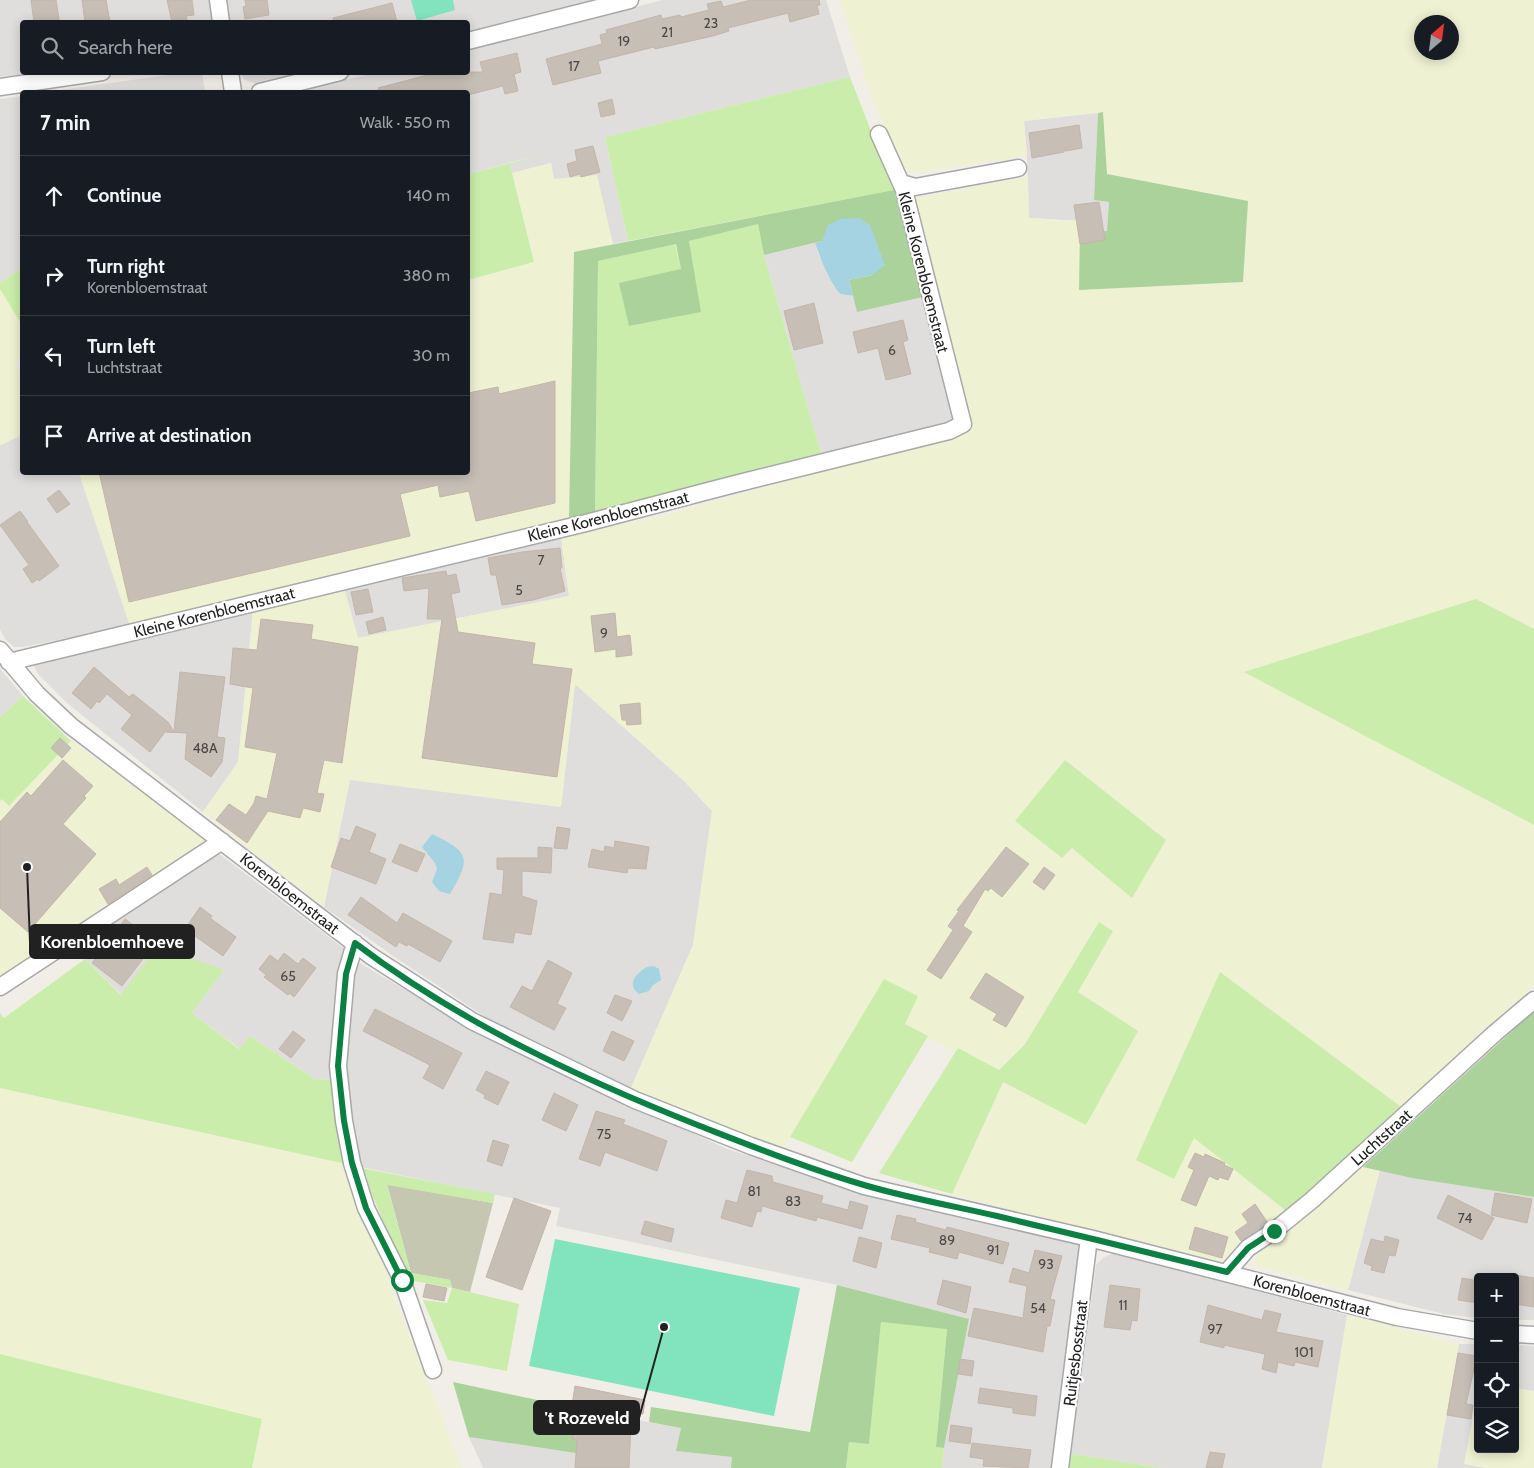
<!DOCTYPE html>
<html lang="en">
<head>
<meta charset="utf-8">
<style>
  body { margin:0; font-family:Cabin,sans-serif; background:#242831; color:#f1f3f6 }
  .controls { position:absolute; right:15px; bottom:15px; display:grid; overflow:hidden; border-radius:5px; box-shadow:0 2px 12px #0003 }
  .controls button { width:45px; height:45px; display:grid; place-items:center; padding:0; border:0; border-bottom:1px solid #363941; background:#171b24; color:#f1f3f6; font:25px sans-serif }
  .compass { position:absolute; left:1414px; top:15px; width:45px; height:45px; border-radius:50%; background:#171b24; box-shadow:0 2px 12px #0003; rotate:28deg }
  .stop { position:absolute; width:15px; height:15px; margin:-11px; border:4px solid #0b8043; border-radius:50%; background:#fff }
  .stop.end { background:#0b8043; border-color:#fff; box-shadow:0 1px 5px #0008 }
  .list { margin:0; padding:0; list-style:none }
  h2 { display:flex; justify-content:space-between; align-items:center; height:65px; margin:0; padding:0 20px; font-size:21px }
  h2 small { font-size:16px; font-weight:400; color:#9ea1a6 }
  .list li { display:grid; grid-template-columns:32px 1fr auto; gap:15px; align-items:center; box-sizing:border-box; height:80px; padding:0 20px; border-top:1px solid #363941 }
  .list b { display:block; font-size:19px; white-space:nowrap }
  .list p { margin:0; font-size:16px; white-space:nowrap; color:#9ea1a6 }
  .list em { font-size:16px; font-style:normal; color:#9ea1a6 }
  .icon { flex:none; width:28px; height:28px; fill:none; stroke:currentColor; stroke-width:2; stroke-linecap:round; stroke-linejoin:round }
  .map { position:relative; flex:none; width:1534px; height:1468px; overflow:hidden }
  .search { position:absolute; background:#171b24; box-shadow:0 2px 12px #0003; left:20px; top:20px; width:450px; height:55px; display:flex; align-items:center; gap:12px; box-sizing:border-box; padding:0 18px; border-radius:5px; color:#9ea1a6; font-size:19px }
  .panel { position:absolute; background:#171b24; box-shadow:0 2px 12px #0003; left:20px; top:90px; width:450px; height:385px; border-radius:5px }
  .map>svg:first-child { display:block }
  .residential { fill:#dfdedd }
  .construction { fill:#c6c7b1 }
  .farmland { fill:#eef1d2; fill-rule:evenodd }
  .grass { fill:#cbedab }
  .forest { fill:#aad29a }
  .pitch { fill:#82e4bf }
  .water { fill:#a5d3e1 }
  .building { fill:#c7beb6; stroke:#c4b5a8 }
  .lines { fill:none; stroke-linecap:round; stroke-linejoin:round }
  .minor-casing { stroke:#a8a8a8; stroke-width:19 }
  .minor { stroke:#fff; stroke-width:16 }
  .route { stroke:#0b8043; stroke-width:6 }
  .labels { text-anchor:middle; stroke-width:4.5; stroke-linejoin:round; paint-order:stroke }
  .number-label { font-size:14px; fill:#4a4846 }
  .street-label { font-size:16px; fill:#212121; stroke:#fff }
  .leader { fill:none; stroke:#212121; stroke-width:2 }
  .callout-dot { fill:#212121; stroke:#fff; stroke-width:2 }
  .callout { fill:#212121; stroke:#212121; stroke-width:2 }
  .callout-label { font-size:18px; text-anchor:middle; font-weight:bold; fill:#fff }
</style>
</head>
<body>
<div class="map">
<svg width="1534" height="1468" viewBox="0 0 1534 1468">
  <rect width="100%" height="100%" fill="#f1eee7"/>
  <path class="residential" d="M0,0H209L213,22H22V72L33,73L0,77Z
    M226,0H599L468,32V22H229Z
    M663,0H826L850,77L605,137L628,241L613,244L609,234L554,179L551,163L512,173L510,165L528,158L468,174V92H295L374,73L468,72V49Z
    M182,73H202L205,92H46Z
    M240,73H305L256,84L245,80Z
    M22,96V268L0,283V99Z
    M1098,113L1094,200L1109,202L1107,231L1080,232V221L1029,218L1027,156L1024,121Z
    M815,243L818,254L827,270L833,285L842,294L853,296L857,312L923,297L955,421L821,454L764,255Z
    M22,435V472L79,473L130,626L23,647H14L6,640L0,630V445Z
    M561,537L569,596L358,638L344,588Z
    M253,610L238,762L203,812L67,703L37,673L34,665Z
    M0,669L23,696L0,717Z
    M575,684L684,781L712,811L693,945L631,1088L490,1020L399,960L324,907L350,779L561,807Z
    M218,853L346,950L334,1080L315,1079L250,1036L240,1049L192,1013L223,971L122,995L85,959L95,946L89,938Z
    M358,962L492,1041L727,1149L858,1191L1081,1243L1053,1468H942L944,1448L969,1319L837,1285L556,1226L560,1208L361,1167L353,1138L346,1053L353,968Z
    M1380,1170L1412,1178L1534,1197V1320H1515V1277H1478V1318L1444,1314L1348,1290Z
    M1115,1253L1347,1315L1322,1468H1165L1071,1454L1096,1265L1104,1257Z
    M1459,1344H1478V1391L1465,1463L1487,1468H1437Z
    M1515,1345L1534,1346V1391L1515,1388Z
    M598,1413L681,1428L677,1451L732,1457L731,1468H483L469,1437L589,1455Z"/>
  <path class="construction" d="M387,1184L493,1203L470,1292L452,1288L450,1280L411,1273Z"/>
  <path class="farmland" d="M840,0H1534V629L1476,599L1245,672L1534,825V986L1515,1002L1404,1109L1220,972L1136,1160L1194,1138L1289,1213L1220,1264L952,1194L1003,1082L1086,1125L1137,1032L1078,992L1113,931L1099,922L1028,1039L999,1070L959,1048L955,1053L905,1024L884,980L783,1149L631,1088L693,945L712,811L684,781L575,684L561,807L350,780L324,907L203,812L238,762L253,610L344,588L358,638L569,596L561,537L658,517L972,430L909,199L1028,177L1029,218L1081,221L1079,290L1248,201L1107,174L1103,112L1024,121L1027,156L903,174L870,92ZM1422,22H1452V52H1422ZM1064,760H1065L1166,840L1072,847L1062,858L1046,785Z
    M551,163L554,179L597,175L613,244L574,252L569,520L130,626L79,473L468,472V280L534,262L512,173Z
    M0,289L22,325V357L15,362L22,376V435L0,445Z
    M71,741L207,838L199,852L0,979V801L2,799L9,806Z
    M0,1088L346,1164L395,1299L462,1468H252L262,1419L0,1354Z
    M1363,1167L1380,1170L1348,1290L1260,1267L1254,1261L1258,1254Z
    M1347,1315L1459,1344L1437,1468H1322Z
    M1515,1388L1534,1391V1468H1487L1464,1464L1478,1391V1449H1515Z"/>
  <path class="grass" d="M850,77L894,190L628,241L605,137Z
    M542,155L510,165L534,262L468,280V174Z
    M758,224L764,255L821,454L595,513L598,261L675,244L681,269L629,326L700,312L689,241Z
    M22,268V325L0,289V283Z
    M1476,599L1534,629V825L1244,672Z
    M23,696L71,741L9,806L2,799L0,801V717Z
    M1065,760L1166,840L1132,898L1072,848L1062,858L1015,821Z
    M1099,922L1113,931L1078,992L1138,1031L1086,1125L1003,1082L952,1194L879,1173L958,1048L999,1070L1025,1044Z
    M158,946L224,970L192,1013L239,1049L250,1036L315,1079L334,1080L346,1164L0,1088V1013L4,1018L85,959L121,995Z
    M1220,972L1404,1109L1289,1213L1194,1138L1174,1179L1136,1160Z
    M884,979L918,996L905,1024L928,1036L852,1162L790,1137Z
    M361,1168L495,1194L493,1203L387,1185L411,1273L450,1280L452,1288L519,1304L507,1371L448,1360L423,1300L447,1303L452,1288L408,1280Z
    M881,1322L947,1328L936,1447L944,1448L942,1468H846L849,1442L869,1443Z
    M0,1354L262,1419L252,1468H0Z
    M1071,1454L1165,1468H1069Z"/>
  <path class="forest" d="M1103,112L1107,174L1248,201L1243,282L1079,290L1080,232L1107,231L1109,202L1094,200L1098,113Z
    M894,190L923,297L857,312L849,280L872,275L822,241L764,255L758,224L689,241L701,312L629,326L619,283L681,269L676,244L598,261L595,513L569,520L574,252Z
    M1534,1011V1197L1412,1178L1363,1167Z
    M837,1285L969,1319L944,1448L936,1447L947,1329L881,1322L869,1444L849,1442L846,1468H731L732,1457L676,1451L681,1428L649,1422L651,1407L810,1432Z
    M453,1382L598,1413L589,1455L469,1437Z"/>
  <path class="pitch" d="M411,0H453L455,10L417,21Z
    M555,1239L800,1288L774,1416L529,1366Z"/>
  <path class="water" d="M859,218L870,225L885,265L872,275L849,280L853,296C850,295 844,295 841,294C832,288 818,253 815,243L822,241L828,225L840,219Z
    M432,834C469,852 472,857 450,894L439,891L432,882L437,869L435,863L422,847Z
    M654,966L659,969L661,980L653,985L649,991L639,994C625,984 637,973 647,967Z"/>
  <path class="building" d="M31,0H56L59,20H55L56,22H34Z
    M82,0H106L110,22H85Z
    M167,0H192L194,15L186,16L187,21L172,22Z
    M245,0H267L269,15L245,19L243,7L246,6Z
    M751,0H819L820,5H817L819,14L790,22L788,13L728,28L729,31L713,36L655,49L654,47L598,61L601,73L553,85L546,59L602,44L600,35L607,33L606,30L661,15L662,19L680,15L681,17L709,10L707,4L721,1L723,7Z
    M392,3L397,22H334L333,18Z
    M517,53L521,72L514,74L518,91L505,94L503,86L468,95V92H379L378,88L439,72H483L480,62Z
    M612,99L615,114L601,117L598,103Z
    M1079,125L1082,148L1066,151V148L1064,152L1032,158L1029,133Z
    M593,146L600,172L581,177L580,174L570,177L567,164L577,161L575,150Z
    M1099,202L1105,240L1080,244L1074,205Z
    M814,303L823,343L794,350L784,311Z
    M903,320L908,340L903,342L911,374L886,380L878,348L858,353L853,332Z
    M555,381V503L476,521L469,491L440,497L438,485L400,494L410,536L129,602L99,472H468V393L498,387L499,394Z
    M59,490L70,504L57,513L47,499Z
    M20,511L28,522H27L59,566L39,581L38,579L32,583L23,569L29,565L0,525Z
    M560,548L562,568H560L565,591L533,600L502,605L496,575H491L488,558L522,552Z
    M446,571L447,576L456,574L460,592L451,594L458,632L535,643L532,664L572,669L557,777L422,758L442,619H427L429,588L404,591L402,578Z
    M368,589L373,612L356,615L351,592Z
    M615,613L617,637L630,635L632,655L616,657V649L595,652L591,616Z
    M383,617L386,630L369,634L366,622Z
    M261,619L313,625L311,639L358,647L342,763L324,760L317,793L324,794L320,812L303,808L300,818L268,811L247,843L216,820L229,804L246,815L254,803L256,796L267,799L277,753L245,747L253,688L230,684L233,648L257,650Z
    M94,667L129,697L133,694L168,722L174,732L180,672L225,677L217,737L225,738L222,762L211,777L185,759L187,733L165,732L150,752L121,729L132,715L107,694L99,703L97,701L91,709L72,693Z
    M640,703L641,724L627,725L626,720H622L620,705Z
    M60,738L71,748L62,758L51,748Z
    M63,760L93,786L84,796L86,798L63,824L96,854L28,932L0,908V822L27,792L31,796Z
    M356,826L376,834L369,852L386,859L376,884L331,867L341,838L350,841Z
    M557,827L570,829L567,849L554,848Z
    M615,841L649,847L646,869L628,868L627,873L588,867L592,849L604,852L605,846L614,848Z
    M400,844L425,854L417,872L392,862Z
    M538,847L552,848L551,873L522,871V896L537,901L531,935L515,932L513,943L483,939L490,893L502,895L504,870L497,869V858H538Z
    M1006,847L1029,864L1002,897L991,888L988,891L985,889L963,926L972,932L941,979L927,970L953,930L948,926L959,911L957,910Z
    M147,867L152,875L108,904L99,889L116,879L119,885Z
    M1044,867L1055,875L1044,890L1033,882Z
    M361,897L397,923L403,913L452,941L440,962L408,944L407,946L399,942L396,947L348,915Z
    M200,907L212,916L210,918L236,937L223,956L185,929Z
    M125,919L156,942L122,986L92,963Z
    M284,953L298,964L303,958L316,968L294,997L289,993L288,995L264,977L266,975L259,969L270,955L278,961Z
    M548,960L572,973L557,1004L566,1008L554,1030L510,1007L522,986L532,991Z
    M986,973L1024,997L1006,1027L993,1020L997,1014L970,998Z
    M615,995L632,1001L622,1021L607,1013Z
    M375,1009L462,1053L443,1089L423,1078L430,1065L363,1031Z
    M293,1031L305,1040L291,1058L279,1049Z
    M612,1031L634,1041L624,1061L603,1051Z
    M486,1071L509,1082L498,1105L484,1098L485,1095L476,1090Z
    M554,1093L578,1105L566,1131L542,1120Z
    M596,1111L625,1120L623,1124L667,1141L657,1171L605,1152L600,1166L579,1159Z
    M493,1140L509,1145L502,1166L487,1161Z
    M1195,1153L1204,1157L1205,1154L1225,1163L1224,1165L1233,1169L1228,1180L1219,1177L1218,1180L1209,1176L1196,1206L1181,1200L1194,1170L1188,1167Z
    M747,1170L772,1176L773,1182L823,1196L821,1203L848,1210L850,1201L868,1206L862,1229L817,1217L816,1221L762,1206L761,1212L757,1211L752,1227L721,1218L726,1200L737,1203Z
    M1495,1193L1532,1199L1527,1223L1491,1215Z
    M1448,1195L1494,1218L1482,1240L1437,1218Z
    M514,1198L551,1211L522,1290L486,1277Z
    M1255,1204L1268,1223L1241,1241L1235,1232L1248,1223L1242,1214Z
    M897,1215L916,1219L915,1222L946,1230L947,1227L1009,1243L1003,1264L959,1252L957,1259L929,1252L930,1248L891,1239Z
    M645,1221L674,1229L671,1242L641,1234Z
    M1195,1227L1228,1237L1222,1258L1189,1249Z
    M1385,1236L1399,1240L1395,1256L1389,1255L1384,1273L1371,1270L1372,1266L1364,1263L1371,1239L1384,1242Z
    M859,1237L882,1243L876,1268L853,1261Z
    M1035,1250L1062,1256L1050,1299L1055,1300L1050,1326H1047L1043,1352L968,1336L974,1308L1023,1318L1027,1286L1009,1282L1013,1268L1029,1273Z
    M1515,1275L1534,1278V1307L1515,1304Z
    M1462,1278L1478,1281V1303L1458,1300Z
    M943,1280L971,1287L966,1313L937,1304Z
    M426,1284L447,1288L444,1301L423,1297Z
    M1110,1285L1140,1289L1137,1321L1132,1320L1130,1330L1104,1327Z
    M1208,1305L1262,1320L1265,1310L1281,1314L1276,1332L1323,1341L1318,1367L1295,1362L1294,1366L1278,1362L1276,1373L1262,1369L1265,1354L1224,1345V1348L1200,1342Z
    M1458,1353L1477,1356L1466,1404L1473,1405L1471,1419L1447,1415Z
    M960,1359L974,1361L972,1376L958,1374Z
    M575,1386L645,1400L643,1414L636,1413L634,1423H631L629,1468H575L577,1440L572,1439L573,1433H571L575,1406L572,1405Z
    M980,1388L1037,1396L1035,1416L1013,1413V1408L978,1403Z
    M951,1425L972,1428L970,1444L949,1441Z
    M972,1443L1031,1450L1028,1468L983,1466L984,1459L970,1457Z
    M1210,1452L1225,1454L1222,1468H1206Z"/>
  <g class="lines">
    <g class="minor-casing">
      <path id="minor" d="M218,0L221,22
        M468,41L630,0
        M230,72L233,92
        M0,87L102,72
        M260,92L340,72
        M901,183L915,187L1018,168
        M0,650L37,694L71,726L371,956L472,1021L635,1100L751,1146L864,1186L1089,1238L1397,1317L1478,1331
        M9,662L586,523L731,485L949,431L963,424L904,190L879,134
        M355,943L346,974L338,1066L344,1121L352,1163L366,1208L402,1280L433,1370
        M0,987L222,841
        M1227,1272L1248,1248L1274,1231L1312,1200L1495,1033L1534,1000
        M1515,1334L1534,1335
        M1060,1468L1089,1238"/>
    </g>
    <use href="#minor" class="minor"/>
  </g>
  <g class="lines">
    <path class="route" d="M402,1280L366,1208L352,1163L344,1121L338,1066L346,974L355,943C459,1022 579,1078 700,1126C754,1147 809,1169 864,1185C908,1198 953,1206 997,1216C1074,1234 1150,1253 1227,1272L1248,1248L1274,1231"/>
  </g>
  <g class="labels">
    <g class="number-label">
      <text x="711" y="28">23</text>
      <text x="667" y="37">21</text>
      <text x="624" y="46">19</text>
      <text x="574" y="71">17</text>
      <text x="892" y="355">6</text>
      <text x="541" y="565">7</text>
      <text x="519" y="595">5</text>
      <text x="604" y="638">9</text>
      <text x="205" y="753">48A</text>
      <text x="288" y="981">65</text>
      <text x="604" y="1139">75</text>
      <text x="754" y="1196">81</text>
      <text x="793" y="1206">83</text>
      <text x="1465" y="1223">74</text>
      <text x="947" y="1245">89</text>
      <text x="993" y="1255">91</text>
      <text x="1046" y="1269">93</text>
      <text x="1123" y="1310">11</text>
      <text x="1038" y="1313">54</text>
      <text x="1215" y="1334">97</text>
      <text x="1304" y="1357">101</text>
    </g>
    <g class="street-label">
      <text transform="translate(924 272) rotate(76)" y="6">Kleine Korenbloemstraat</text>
      <text transform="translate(608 516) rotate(-14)" y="6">Kleine Korenbloemstraat</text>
      <text transform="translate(214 612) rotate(-14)" y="6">Kleine Korenbloemstraat</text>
      <text transform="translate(290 893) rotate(38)" y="6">Korenbloemstraat</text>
      <text transform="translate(1381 1137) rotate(-42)" y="6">Luchtstraat</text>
      <text transform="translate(1312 1295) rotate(15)" y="6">Korenbloemstraat</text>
      <text transform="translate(1075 1353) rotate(-83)" y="6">Ruitjesbosstraat</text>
    </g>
  </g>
  <path class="leader" d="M27 867L30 942M664 1327L639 1418"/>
  <g class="callout-dot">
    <circle cx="27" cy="867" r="5"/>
    <circle cx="664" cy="1327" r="5"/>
  </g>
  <g class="callout">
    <rect x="30" y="925" width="164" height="33" rx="5"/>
    <rect x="534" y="1401" width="105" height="33" rx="5"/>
  </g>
  <g class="callout-label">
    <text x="112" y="948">Korenbloemhoeve</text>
    <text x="587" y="1424">'t Rozeveld</text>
  </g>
</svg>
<div class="controls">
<button>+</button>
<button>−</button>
<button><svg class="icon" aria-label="locate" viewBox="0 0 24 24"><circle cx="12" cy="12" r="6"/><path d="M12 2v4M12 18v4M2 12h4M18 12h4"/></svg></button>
<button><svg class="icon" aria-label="layers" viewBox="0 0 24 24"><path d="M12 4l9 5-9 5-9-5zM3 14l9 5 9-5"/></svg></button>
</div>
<svg class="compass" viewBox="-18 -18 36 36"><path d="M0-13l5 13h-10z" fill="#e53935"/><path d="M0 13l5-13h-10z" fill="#9ea1a6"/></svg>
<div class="stop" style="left:402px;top:1280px"></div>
<div class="stop end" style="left:1274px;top:1231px"></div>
<div class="search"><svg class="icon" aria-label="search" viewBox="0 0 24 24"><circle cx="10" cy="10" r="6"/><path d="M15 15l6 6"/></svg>Search here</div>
<section class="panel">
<h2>7 min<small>Walk · 550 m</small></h2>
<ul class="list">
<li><svg class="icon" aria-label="ahead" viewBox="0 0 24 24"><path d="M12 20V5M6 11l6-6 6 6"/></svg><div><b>Continue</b></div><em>140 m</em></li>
<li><svg class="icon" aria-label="right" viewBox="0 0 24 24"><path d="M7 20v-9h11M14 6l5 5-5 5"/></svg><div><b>Turn right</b><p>Korenbloemstraat</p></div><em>380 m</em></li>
<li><svg class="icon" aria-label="left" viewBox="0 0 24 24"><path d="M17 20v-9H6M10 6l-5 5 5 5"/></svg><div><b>Turn left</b><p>Luchtstraat</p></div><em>30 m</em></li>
<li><svg class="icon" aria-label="arrive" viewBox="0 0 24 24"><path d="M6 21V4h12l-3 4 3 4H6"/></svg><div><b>Arrive at destination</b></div></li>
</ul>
</section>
</div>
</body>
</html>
